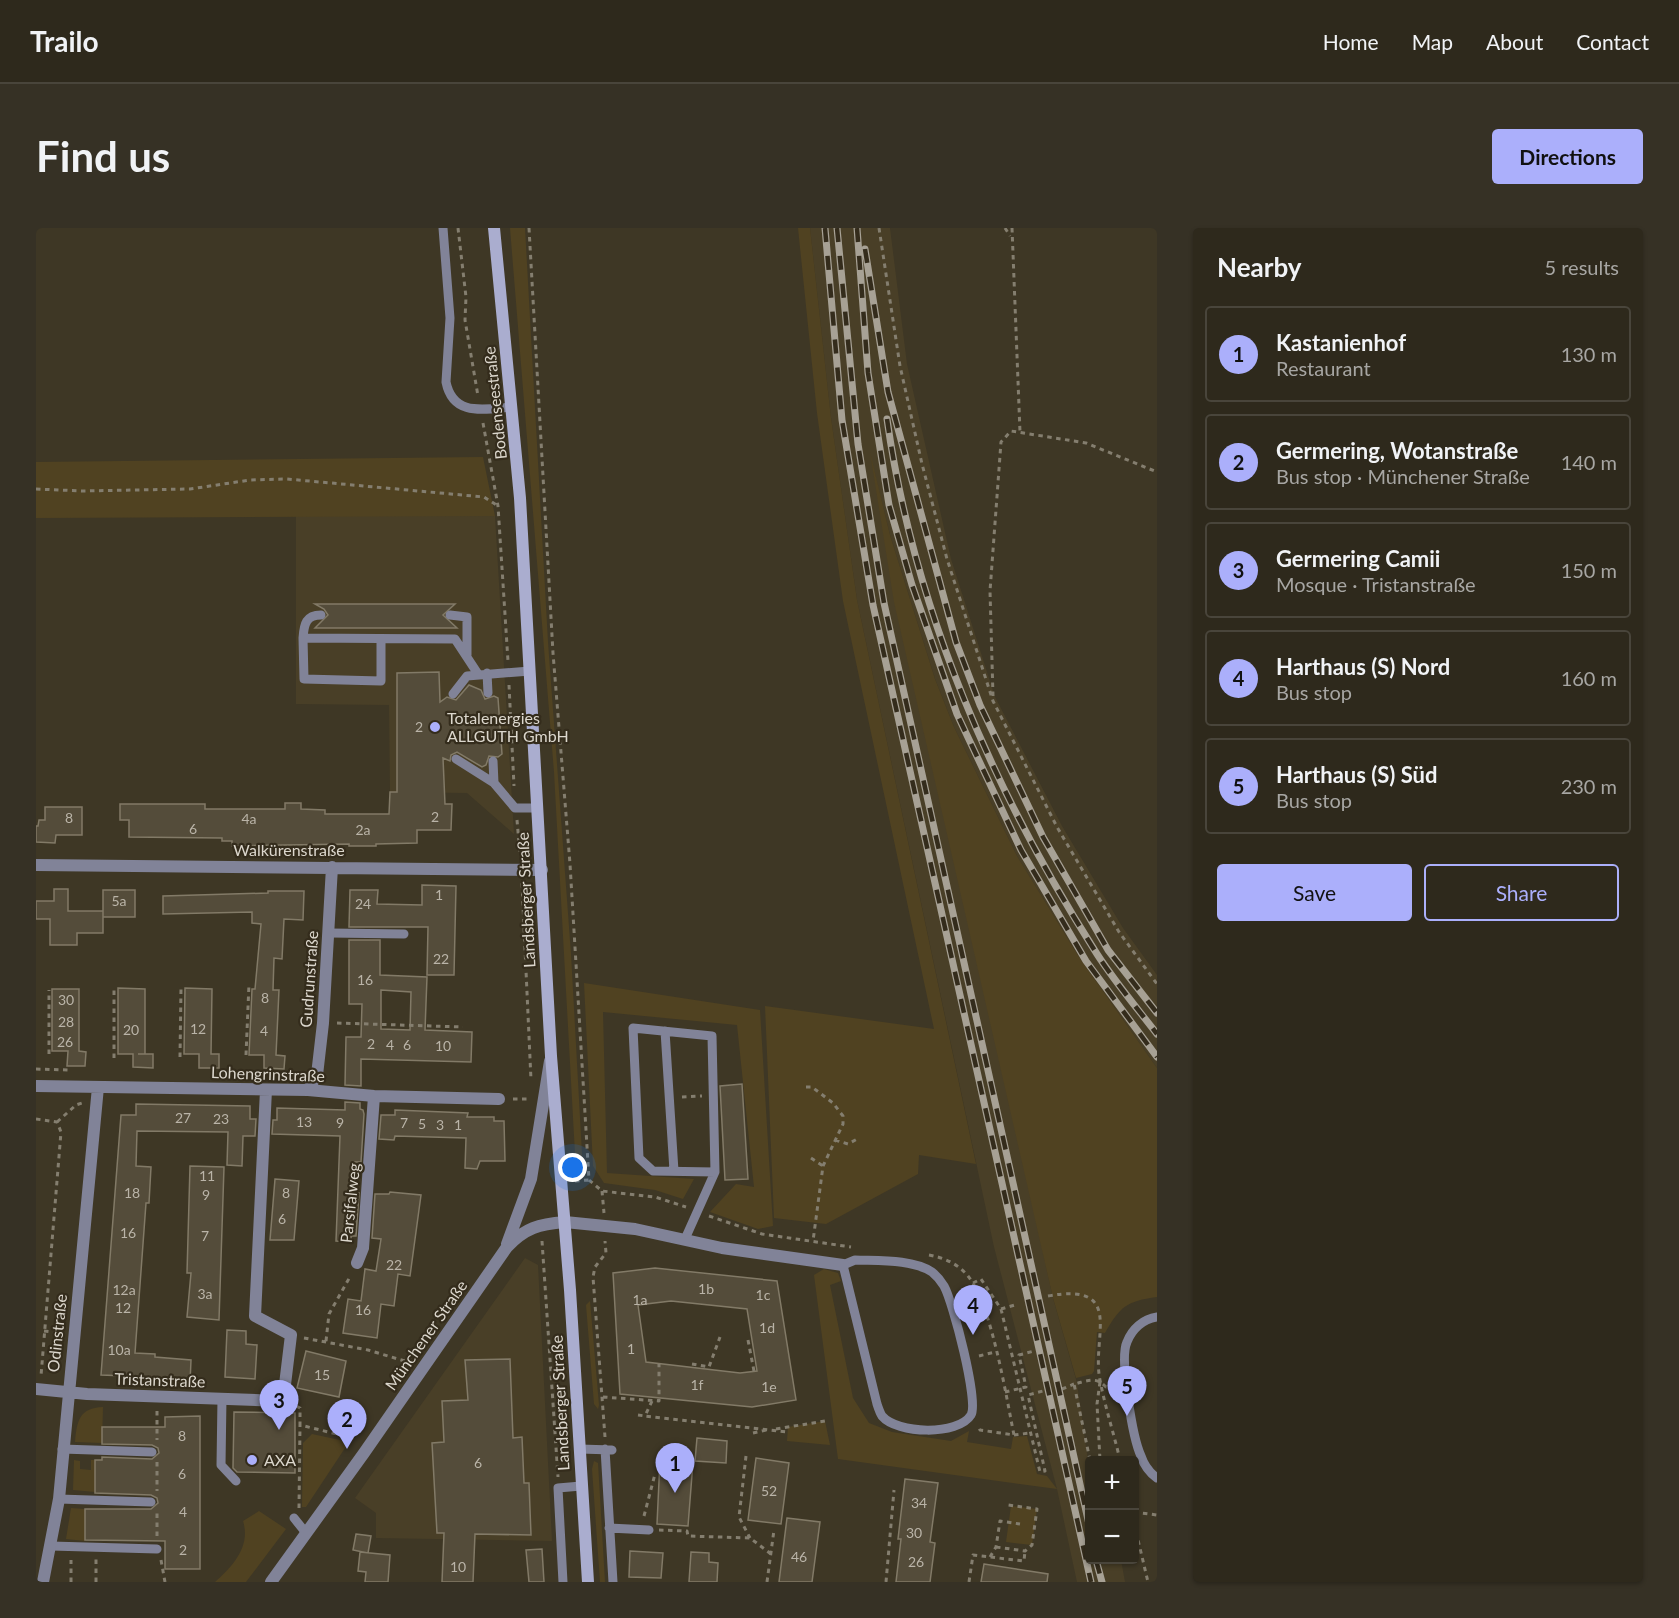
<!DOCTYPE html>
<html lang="en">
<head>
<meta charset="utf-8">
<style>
  body { margin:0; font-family:Lato,sans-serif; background:#363125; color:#f1f3f6 }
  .controls { position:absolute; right:18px; bottom:18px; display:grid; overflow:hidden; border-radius:6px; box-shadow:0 2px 4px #0004 }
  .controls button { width:54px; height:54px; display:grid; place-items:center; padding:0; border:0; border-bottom:2px solid #49453b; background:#2e291c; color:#f1f3f6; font:30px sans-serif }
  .you { position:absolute; left:537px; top:940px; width:21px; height:21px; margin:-15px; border:4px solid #fff; border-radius:50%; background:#1a73e8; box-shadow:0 0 0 9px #1a73e833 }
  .badge { display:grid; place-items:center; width:39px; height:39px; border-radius:50%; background:#abaffb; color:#111; font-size:20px; font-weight:700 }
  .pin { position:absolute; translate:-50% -50px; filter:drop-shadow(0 2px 3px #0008) }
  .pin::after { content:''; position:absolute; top:32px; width:21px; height:18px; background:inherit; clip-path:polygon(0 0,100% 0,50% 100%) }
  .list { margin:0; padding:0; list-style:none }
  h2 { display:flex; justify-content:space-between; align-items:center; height:78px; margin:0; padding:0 24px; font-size:26px }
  h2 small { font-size:20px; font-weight:400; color:#a7a6a3 }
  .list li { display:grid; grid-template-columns:39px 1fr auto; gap:18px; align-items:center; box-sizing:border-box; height:96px; margin:0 12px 12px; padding:0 12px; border:2px solid #49453b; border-radius:6px }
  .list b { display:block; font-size:22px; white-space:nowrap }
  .list p { margin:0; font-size:20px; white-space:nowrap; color:#a7a6a3 }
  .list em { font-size:20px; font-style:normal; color:#a7a6a3 }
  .actions { display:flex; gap:12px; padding:18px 24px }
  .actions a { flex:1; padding:14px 0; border:2px solid #abaffb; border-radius:6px; text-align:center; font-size:21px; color:#abaffb }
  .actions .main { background:#abaffb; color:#111 }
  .map { position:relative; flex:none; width:1121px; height:1354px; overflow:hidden; border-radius:6px }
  header { display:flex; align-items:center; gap:36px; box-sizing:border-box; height:84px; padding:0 30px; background:#2e291c; border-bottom:2px solid #49453b }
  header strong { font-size:28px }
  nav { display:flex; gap:33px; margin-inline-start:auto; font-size:21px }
  .intro { display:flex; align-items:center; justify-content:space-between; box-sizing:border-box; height:144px; padding:0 36px }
  h1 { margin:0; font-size:42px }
  .button { padding:15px 27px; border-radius:6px; background:#abaffb; color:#111; font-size:21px; font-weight:700 }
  main { display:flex; gap:36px; padding:0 36px }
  aside { flex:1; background:#2e291c; border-radius:6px; box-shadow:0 2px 4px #0004 }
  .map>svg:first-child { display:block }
  .built { fill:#493f27 }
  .green { fill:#504221 }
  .building { fill:#544c3a; stroke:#827a67; stroke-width:1.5; fill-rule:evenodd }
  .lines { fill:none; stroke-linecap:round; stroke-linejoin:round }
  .path { stroke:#847e6f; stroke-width:3; stroke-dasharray:4.5 4.5; stroke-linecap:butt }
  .service { stroke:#818398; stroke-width:9 }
  .minor { stroke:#818398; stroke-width:12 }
  .tertiary { stroke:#818398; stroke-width:12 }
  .secondary { stroke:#aaadcf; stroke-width:12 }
  .rail-casing { stroke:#a7a195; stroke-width:7 }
  .rail { stroke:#342c1c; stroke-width:4.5; stroke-dasharray:14; stroke-linecap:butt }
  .poi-dot { fill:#abaffb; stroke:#342c1c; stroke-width:2 }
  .labels { text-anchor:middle; stroke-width:4.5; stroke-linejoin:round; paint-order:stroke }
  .number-label { font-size:14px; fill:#bab4a8 }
  .street-label { font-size:16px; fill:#dcd7cd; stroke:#342c1c }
  .poi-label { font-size:16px; fill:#dcd7cd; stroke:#342c1c; text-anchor:start }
</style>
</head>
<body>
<header>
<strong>Trailo</strong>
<nav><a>Home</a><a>Map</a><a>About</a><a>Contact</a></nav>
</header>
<div class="intro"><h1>Find us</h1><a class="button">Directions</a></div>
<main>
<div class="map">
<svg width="1121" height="1354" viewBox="0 0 1121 1354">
  <rect width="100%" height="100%" fill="#3e3725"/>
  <path class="built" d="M774,0H854L871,136L915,331L959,469L1026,598L1087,700L1121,747V840L1043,729L981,628L918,499L899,451L854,307L836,235L1017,1070L1041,1155L1053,1240L1054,1332H1085L1089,1354H1041L1021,1261L958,1019L821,372L795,190Z
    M260,288H459L478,606L431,565L354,564L353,477L260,476Z
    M489,1030L502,1037L516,1313L340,1310V1285L319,1270Z"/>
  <path class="green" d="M474,0H489L512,414L535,726L547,944H540L518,544Z
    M762,0H774L795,190L821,372L940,936L883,927L882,946L790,996L738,990L729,778L898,801L807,373L781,185Z
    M834,224L854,307L899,451L918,499L981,628L1043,729L1121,840V1069C1090,1073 1084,1079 1069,1105L1061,1104L1058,1143L1056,1146L1040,1150L1017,1070L858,374Z
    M447,229L459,288L0,290V234Z
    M548,755L724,782L737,998L722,1001L674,984L700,956L718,959L701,797L567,784L571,945L658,951L647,971L619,962L568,955L557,938Z
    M788,1041L802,1045L805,1053L794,1057L817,1170L833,1195L856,1204L915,1213L933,1203L931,1214L975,1221L977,1209L991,1208L1001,1246L1011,1248L1021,1261L802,1231L778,1047Z
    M554,1073L563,1177L562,1181L558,1176L550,1077Z
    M67,1179L66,1215L39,1214C41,1193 43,1180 67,1179Z
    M789,1193L794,1217L751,1213L752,1199Z
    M276,1206L313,1214L270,1279H266L267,1215Z
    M38,1232L44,1233V1241L55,1242V1232H59V1264L37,1262Z
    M558,1233L562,1235L569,1354H564L556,1241Z
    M975,1278L1001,1281L996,1317L970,1314Z
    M35,1280L49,1281V1313L30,1311Z
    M223,1283L250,1301L210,1354H179C197,1338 215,1318 207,1293Z"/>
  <path class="building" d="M279,376H419L407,387L421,400H279L292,387L288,381Z
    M403,444L404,474L411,469L420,472L433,457L445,462L449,471L458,468L462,470L466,526L462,529L453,528L450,537L446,539L421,524L415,527L414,533L407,530L409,576H416L415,602H381V615L340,616V618H313V616L196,618V613H186V610L93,609V592H84V576H169V581H249V575H265V581L289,582V586H353L354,564H361V445Z
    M9,579H46V607H20L19,615L0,614V598H2L3,592H9Z
    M386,657L420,658L418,747H391L392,699H313L314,662H342L341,676L386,677Z
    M18,661H32V683H67V705H41V717H14V691H0V673H18Z
    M67,662H99V689H67Z
    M232,663H268L267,692L248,691L246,731L238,730L237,762H243L240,827L249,828L248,841L228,840V827H213L216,761H219L225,696L216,695V684L127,686V668L232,665Z
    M313,712H344V747L391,749L389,802L436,804L435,834L325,831V858L309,857L310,809H325L326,776H313ZM345,762L375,764L374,802L345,801Z
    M82,760L109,761V826H102H117V840L97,839V826H82Z
    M149,760L176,761L175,826H183V840H163V826H148Z
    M16,761H43V823L50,824L49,838H31L32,823H16Z
    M706,856L712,951L689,952L684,858Z
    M309,874L324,875V881L327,882L328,886L325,934H318L317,964L323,965L320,1008H315V1014L300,1013L304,908L236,906L237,892H241V880L309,882Z
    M100,876L214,878V891H220L219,908H207L206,938L191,937L192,904L101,903L100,938L115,939L113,975H110L99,1125L119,1126V1129L155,1132L154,1155H119V1149L65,1147L85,887H100Z
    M359,882L432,885L431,889H458V893H468L469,933H444L441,941L429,940L430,910L359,908L358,912L343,911L345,887H359Z
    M154,938L188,939L183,1092L151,1089L155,1045H151Z
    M239,951L263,953L258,1012H234Z
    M354,964L385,967L374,1048L362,1046L358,1078L345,1076L341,1110L307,1105L312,1071L325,1073L329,1041L340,1043L345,1011L336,1010L339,966H353Z
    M619,1040L741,1053L760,1172L716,1179L584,1166L577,1045ZM635,1073L711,1081L721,1143L704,1145L610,1134L602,1077Z
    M191,1102L210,1103V1116L221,1117L219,1151L189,1149Z
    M270,1123L310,1133L303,1169L261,1160Z
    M474,1131L477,1210L486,1209L488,1255H493L495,1307L439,1306L437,1354H406L408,1305H401L396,1215L408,1214L406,1173L432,1172L429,1132Z
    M198,1184L259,1185V1245L201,1244L197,1240Z
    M164,1188V1341H129V1313L49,1312V1281H115L122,1275L121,1270L115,1267L59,1265V1232H66V1229L116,1231L123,1225L122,1220L116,1217L66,1216V1199H129V1189Z
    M661,1210L691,1213L690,1235L659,1233Z
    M720,1230L753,1235L745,1296L712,1292Z
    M624,1232L657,1234L652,1298L621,1296Z
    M869,1251L902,1255L894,1314L899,1315L894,1354H860L865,1311H862Z
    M751,1290L784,1294L776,1354H743Z
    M320,1306L335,1308L332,1325L317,1322Z
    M506,1321L508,1354H493L490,1322Z
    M594,1323L627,1325L625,1350L593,1349Z
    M324,1324L354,1327L352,1354H329L330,1344L322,1343Z
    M655,1324L673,1325V1334L682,1335L681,1354H653Z
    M948,1336L1012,1346L1011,1354H945Z"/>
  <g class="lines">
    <path class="path" d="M422,0L430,69L429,92L442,168
      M493,0L517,425L534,636L553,952L566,963L619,969L650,979
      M843,0L864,138L886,236L911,331L957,473L1021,599L1083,704L1121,756
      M969,0L974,8
      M976,0L984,204
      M447,195L462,278L472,433
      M0,261L47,263L154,261L214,252L251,251L448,269L462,278
      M473,457L478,558
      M957,468L954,363L965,214L975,203L1050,215L1121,244
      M481,592L484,627
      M486,655L495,852
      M301,795L427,799
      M13,826V762
      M210,827L213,756
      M144,829L145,761
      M78,830V759
      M0,841L34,842
      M770,859H776L797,875L807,888V896L787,938L777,1013
      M646,869L666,868
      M477,871H494
      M0,891L21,894L25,904L5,1148
      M21,894L40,877L46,875
      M799,912L812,916L823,910
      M775,930L787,938
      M539,953L553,952
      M566,963L568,985
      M673,988L726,1006L815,1019
      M506,1013L522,1249
      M893,1027C909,1030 922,1036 932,1048C956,1078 970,1168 978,1207L944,1202L942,1197
      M937,1055L945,1051L965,1081L1004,1244L1009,1243L992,1167L1007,1163
      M1012,1068C1090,1054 1055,1109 1064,1152C1069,1179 1078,1206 1084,1232
      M965,1081L982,1076
      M8,1103L24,1105
      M268,1110L332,1122L372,1134
      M712,1112L718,1143
      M290,1113L293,1086L315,1047
      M943,1128L959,1124
      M656,1136L673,1139L684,1109
      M1064,1154L1061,1176L1064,1232
      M1026,1161L1038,1156
      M969,1164L990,1159L983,1127L998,1123
      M567,1169L623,1173V1136
      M616,1173L609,1188L752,1204
      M260,1178L264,1180V1197L321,1211
      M121,1183V1212
      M602,1187L609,1188
      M740,1201L789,1193
      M717,1205L730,1202
      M978,1207L994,1205
      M569,1209L557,1049L559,1039L570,1025L569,1013
      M710,1228L703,1289L714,1310
      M1054,1232L1038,1156C1052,1153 1060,1148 1070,1159H1077
      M121,1234V1263
      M263,1280L264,1197
      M1098,1284L1121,1287
      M608,1288L619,1246
      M1098,1295L1112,1354
      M623,1302L651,1303L652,1308L714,1310L735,1326
      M121,1308V1285
      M960,1319L989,1323L996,1317L1001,1281L972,1277
      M954,1329L960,1319L964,1293L984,1296
      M125,1332L129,1354
      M35,1354V1332
      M60,1354V1331
      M731,1354L738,1302
      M850,1354L858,1262
      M933,1354L937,1327L988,1333L989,1323"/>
    <path class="service" d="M407,0L414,90L410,154C417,189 448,181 476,179
      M414,387L431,389V427
      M267,410C268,396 270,387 285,387
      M345,411V453L268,451L267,410L419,411L442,446
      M451,445L452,465
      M417,466L431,448L494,443
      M420,531L458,555L479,580H502
      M457,533L458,555
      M294,705L368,706
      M629,803L638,943
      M649,1011L679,944L676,808L597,800L603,930L617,943L679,944
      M819,1032C842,1033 876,1031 896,1044C901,1048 905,1053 908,1058C917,1074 943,1174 935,1187C922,1208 861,1206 846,1188C844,1185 842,1179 841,1176L807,1037Z
      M1121,1089C1107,1091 1096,1101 1091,1114C1083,1131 1097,1211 1105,1228C1108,1237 1114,1245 1121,1250
      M186,1170L185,1237L200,1253
      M26,1221L116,1224
      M544,1221L576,1222
      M569,1221L577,1354
      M23,1271L115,1274
      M258,1290L270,1305
      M573,1300L613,1302
      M15,1318L121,1321
      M527,1354L522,1260L545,1258"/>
    <path class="minor" d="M0,637L506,642
      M0,858L272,862L338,868L463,871
      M272,862L281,847L287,795L296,639
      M529,994L599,1001L686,1020L807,1037
      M321,1035L327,1020L338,868
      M0,1161L51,1166L247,1173L255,1107L219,1088L230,862
      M7,1354L23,1271L62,859"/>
    <path class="tertiary" d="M471,1016L495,951L514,833
      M235,1354L328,1225L471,1019C489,1000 503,996 529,994"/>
    <path class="secondary" d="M458,0L484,270L515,828L534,1062L552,1354"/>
    <g class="rail-casing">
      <path id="rail" d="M789,0L806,192L837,377L1055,1354
        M801,0L822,216L848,375L1054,1301
        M821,0L832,145L853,277L876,357L921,486L985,622L1050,733L1121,829
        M829,21L852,164L920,414L944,477L1007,609L1072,722L1121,785
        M851,191C878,382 958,565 1061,726C1079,754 1101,780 1121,806
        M1060,1332L1066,1354"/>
    </g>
    <use href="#rail" class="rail"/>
  </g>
  <g class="poi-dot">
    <circle cx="399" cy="499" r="6"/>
    <circle cx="216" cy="1232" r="6"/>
  </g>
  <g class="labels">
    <g class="number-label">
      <text x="383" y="504">2</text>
      <text x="399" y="594">2</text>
      <text x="33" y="595">8</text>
      <text x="213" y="596">4a</text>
      <text x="157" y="606">6</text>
      <text x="327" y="607">2a</text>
      <text x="403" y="672">1</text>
      <text x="83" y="678">5a</text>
      <text x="327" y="681">24</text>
      <text x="405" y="736">22</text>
      <text x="329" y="757">16</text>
      <text x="229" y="775">8</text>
      <text x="30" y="777">30</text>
      <text x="30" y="799">28</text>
      <text x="162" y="806">12</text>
      <text x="95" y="807">20</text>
      <text x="228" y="808">4</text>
      <text x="29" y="819">26</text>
      <text x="335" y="821">2</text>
      <text x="354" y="822">4</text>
      <text x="371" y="822">6</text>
      <text x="407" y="823">10</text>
      <text x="147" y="895">27</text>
      <text x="185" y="896">23</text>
      <text x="268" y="899">13</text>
      <text x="304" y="900">9</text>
      <text x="368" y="900">7</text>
      <text x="386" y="901">5</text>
      <text x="404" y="902">3</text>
      <text x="422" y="902">1</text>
      <text x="171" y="953">11</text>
      <text x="96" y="970">18</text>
      <text x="250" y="970">8</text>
      <text x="170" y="972">9</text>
      <text x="246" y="996">6</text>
      <text x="92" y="1010">16</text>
      <text x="169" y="1013">7</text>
      <text x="358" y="1042">22</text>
      <text x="670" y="1066">1b</text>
      <text x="88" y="1067">12a</text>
      <text x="169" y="1071">3a</text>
      <text x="727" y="1072">1c</text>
      <text x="604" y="1077">1a</text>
      <text x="87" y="1085">12</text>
      <text x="327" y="1087">16</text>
      <text x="731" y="1105">1d</text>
      <text x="595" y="1126">1</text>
      <text x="83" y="1127">10a</text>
      <text x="286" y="1152">15</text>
      <text x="661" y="1162">1f</text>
      <text x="733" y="1164">1e</text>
      <text x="146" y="1213">8</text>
      <text x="442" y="1240">6</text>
      <text x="146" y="1251">6</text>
      <text x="733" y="1268">52</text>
      <text x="883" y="1280">34</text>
      <text x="147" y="1289">4</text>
      <text x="878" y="1310">30</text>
      <text x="147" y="1327">2</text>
      <text x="763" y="1334">46</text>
      <text x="880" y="1339">26</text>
      <text x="422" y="1344">10</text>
    </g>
    <g class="street-label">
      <text transform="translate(459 175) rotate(-96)" y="6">Bodenseestraße</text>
      <text x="253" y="628">Walkürenstraße</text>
      <text transform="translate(490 672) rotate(-93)" y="6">Landsberger Straße</text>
      <text transform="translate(273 751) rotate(-86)" y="6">Gudrunstraße</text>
      <text transform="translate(232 846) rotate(2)" y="6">Lohengrinstraße</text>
      <text transform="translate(314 975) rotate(-84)" y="6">Parsifalweg</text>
      <text transform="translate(21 1105) rotate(-84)" y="6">Odinstraße</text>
      <text transform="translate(390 1107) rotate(-55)" y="6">Münchener Straße</text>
      <text transform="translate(124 1152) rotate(2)" y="6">Tristanstraße</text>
      <text transform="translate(524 1175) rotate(-93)" y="6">Landsberger Straße</text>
    </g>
    <g class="poi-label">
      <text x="411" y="496">Totalenergies<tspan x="411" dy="18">ALLGUTH GmbH</tspan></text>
      <text x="228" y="1238">AXA</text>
    </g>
  </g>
</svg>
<div class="controls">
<button>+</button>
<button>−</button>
</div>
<div class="you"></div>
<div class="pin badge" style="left:639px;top:1265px">1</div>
<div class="pin badge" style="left:311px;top:1221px">2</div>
<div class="pin badge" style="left:243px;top:1202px">3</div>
<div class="pin badge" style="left:937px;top:1107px">4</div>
<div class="pin badge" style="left:1091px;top:1188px">5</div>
</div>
<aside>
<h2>Nearby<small>5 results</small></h2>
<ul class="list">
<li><span class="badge">1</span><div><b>Kastanienhof</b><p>Restaurant</p></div><em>130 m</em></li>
<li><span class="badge">2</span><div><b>Germering, Wotanstraße</b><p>Bus stop · Münchener Straße</p></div><em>140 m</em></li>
<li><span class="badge">3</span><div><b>Germering Camii</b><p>Mosque · Tristanstraße</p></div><em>150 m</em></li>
<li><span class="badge">4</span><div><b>Harthaus (S) Nord</b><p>Bus stop</p></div><em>160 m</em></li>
<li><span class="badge">5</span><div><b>Harthaus (S) Süd</b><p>Bus stop</p></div><em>230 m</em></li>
</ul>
<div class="actions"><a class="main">Save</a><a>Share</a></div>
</aside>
</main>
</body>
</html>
